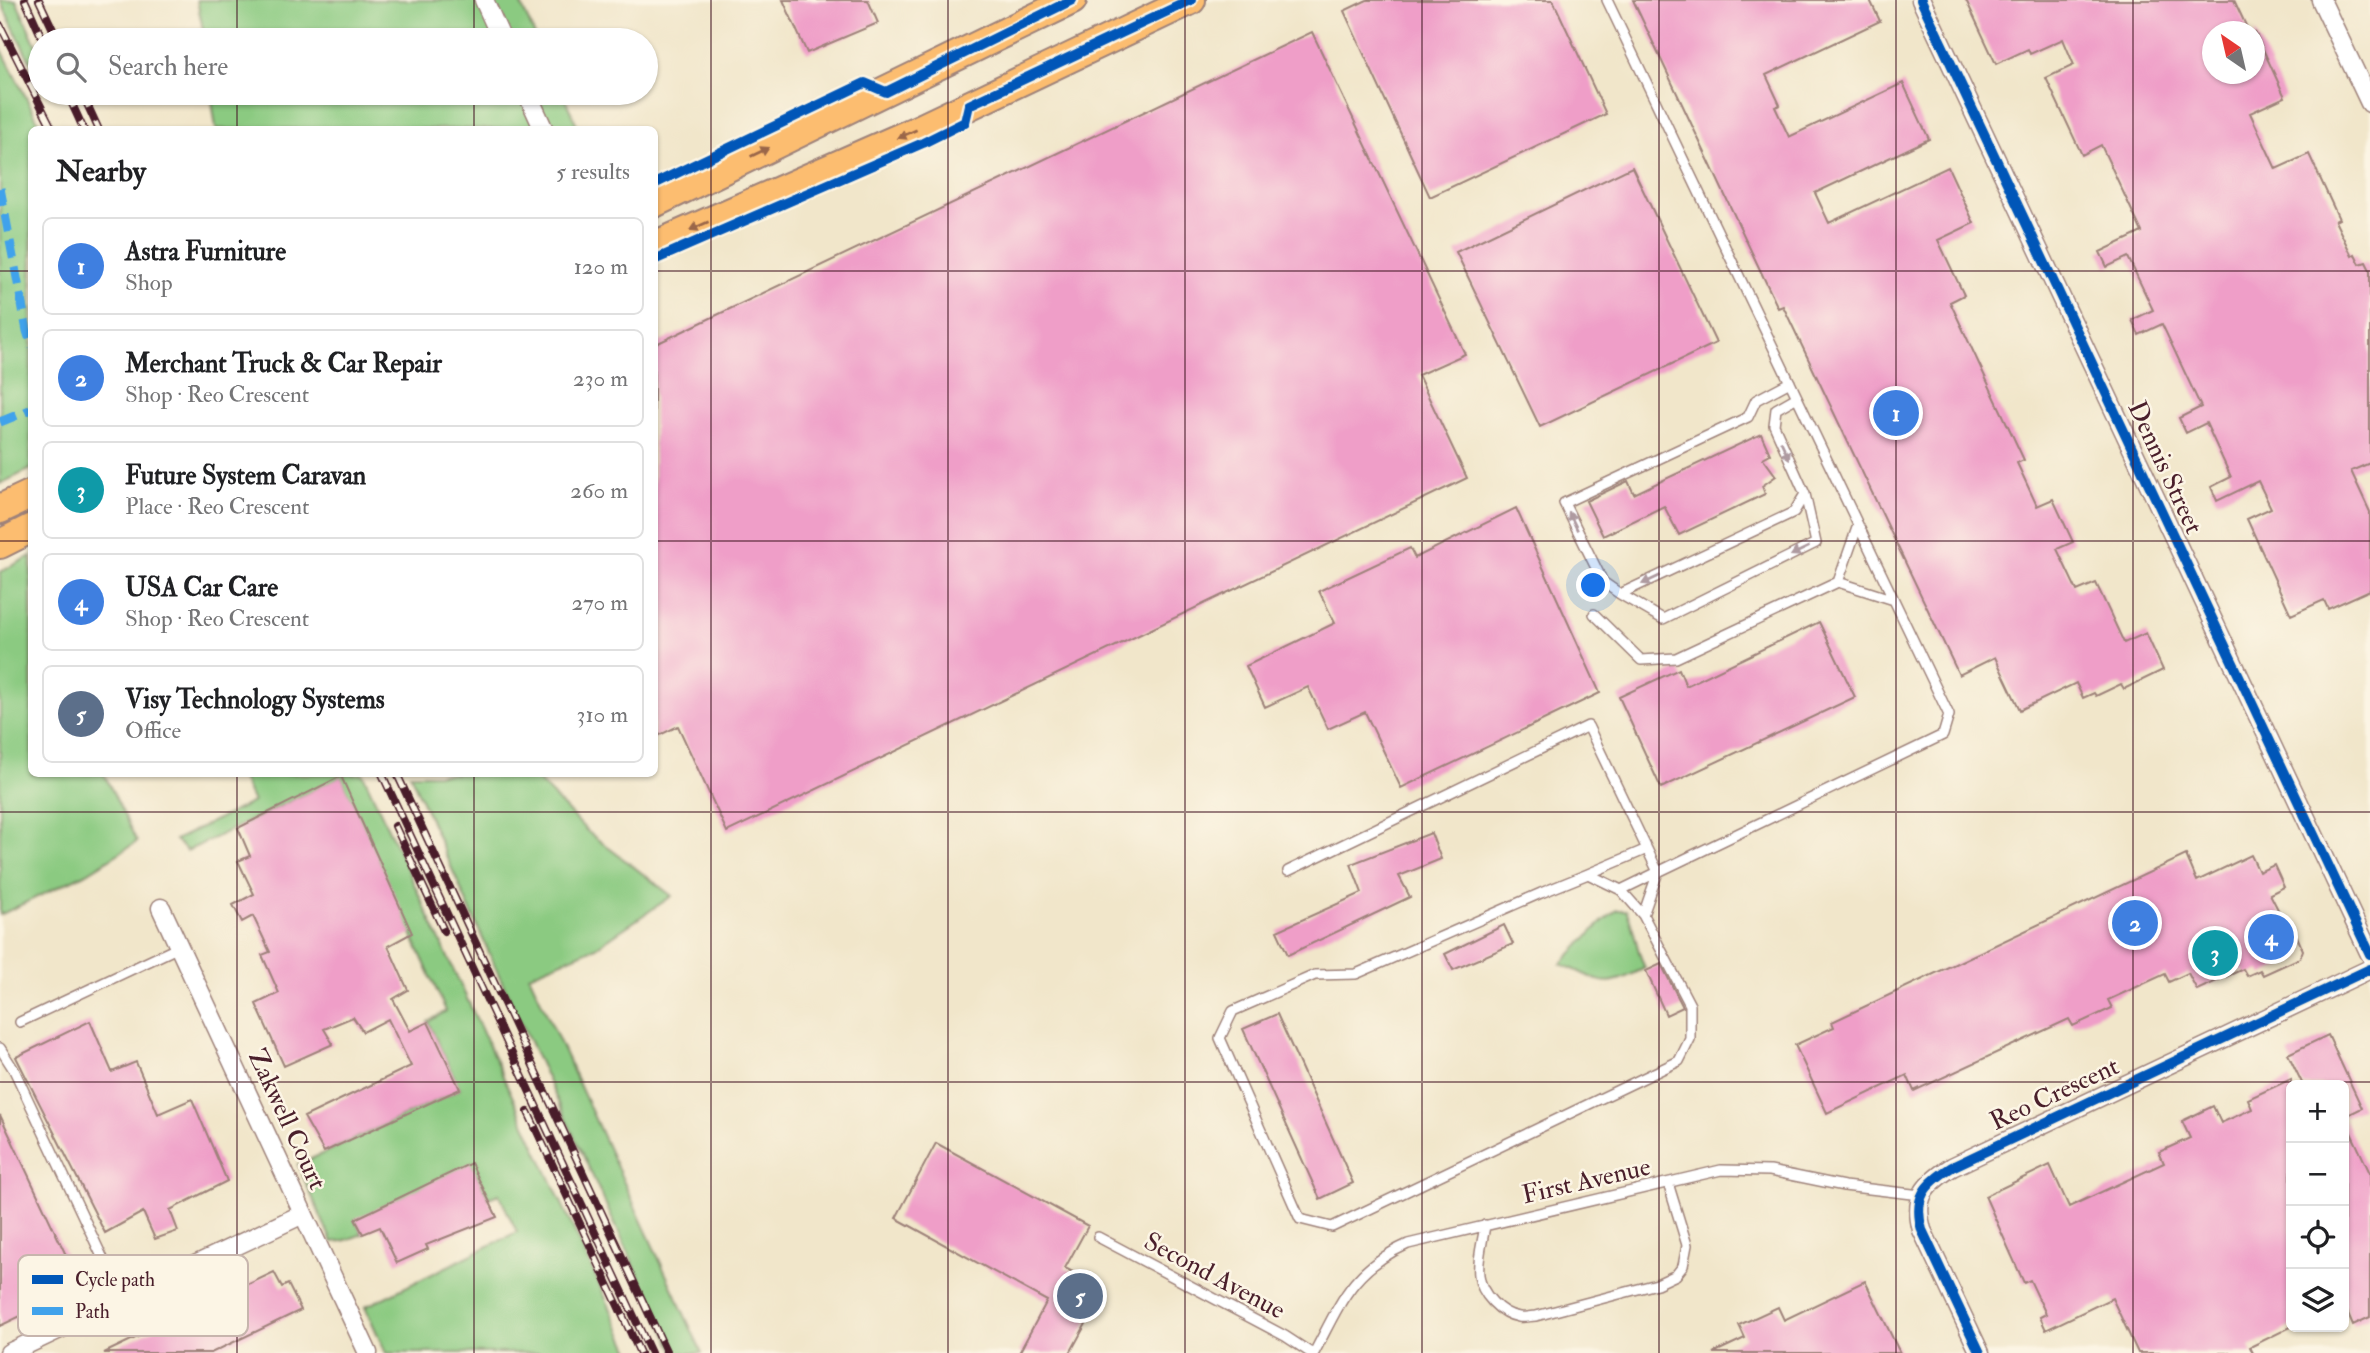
<!DOCTYPE html>
<html lang="en">
<head>
<meta charset="utf-8">
<style>
  body { margin:0; font-family:"IM FELL Double Pica",serif; background:#f6f6f6; color:#202124 }
  .controls { position:absolute; right:21px; bottom:21px; display:grid; overflow:hidden; border-radius:10px; box-shadow:0 2px 5px #0004 }
  .controls button { width:63px; height:63px; display:grid; place-items:center; padding:0; border:0; border-bottom:2px solid #e0e0e0; background:#fff; color:#202124; font:35px sans-serif }
  .compass { position:absolute; left:2202px; top:21px; width:63px; height:63px; border-radius:50%; background:#fff; box-shadow:0 2px 5px #0004; rotate:326deg }
  .you { position:absolute; left:1594px; top:586px; width:24px; height:24px; margin:-18px; border:5px solid #fff; border-radius:50%; background:#1a73e8; box-shadow:0 0 0 10px #1a73e833 }
  .badge { display:grid; place-items:center; width:46px; height:46px; border-radius:50%; background:#d1495b; color:#fff; font-size:23px; font-weight:700 }
  .pin { position:absolute; translate:-50% -50%; border:4px solid #fff; box-shadow:0 2px 7px #0006 }
  .list { margin:0; padding:0; list-style:none }
  h2 { display:flex; justify-content:space-between; align-items:center; height:91px; margin:0; padding:0 28px; font-size:30px }
  h2 small { font-size:23px; font-weight:400; color:#757577 }
  .list li { display:grid; grid-template-columns:46px 1fr auto; gap:21px; align-items:center; box-sizing:border-box; height:98px; margin:0 14px 14px; padding:0 14px; border:2px solid #e0e0e0; border-radius:10px }
  .list b { display:block; font-size:26px; white-space:nowrap }
  .list p { margin:0; font-size:23px; white-space:nowrap; color:#757577 }
  .list em { font-size:23px; font-style:normal; color:#757577 }
  .icon { flex:none; width:38px; height:38px; fill:none; stroke:currentColor; stroke-width:2; stroke-linecap:round; stroke-linejoin:round }
  .map { position:relative; flex:none; width:2370px; height:1353px; overflow:hidden }
  .search { position:absolute; background:#fff; box-shadow:0 2px 5px #0004; left:28px; top:28px; width:630px; height:77px; display:flex; align-items:center; gap:18px; box-sizing:border-box; padding:0 24px; border-radius:38px; color:#757577; font-size:26px }
  .panel { position:absolute; background:#fff; box-shadow:0 2px 5px #0004; left:28px; top:126px; width:630px; height:651px; border-radius:10px }
  .map>svg:first-child { display:block }
  .green { fill:#8bca81; stroke:#6a7456; stroke-width:2 }
  .building { fill:#ef9ec8 }
  .lines { fill:none; stroke-linecap:round; stroke-linejoin:round }
  .service-casing { stroke:#9e827a; stroke-width:12 }
  .minor-casing { stroke:#9e827a; stroke-width:21 }
  .primary-casing { stroke:#9e827a; stroke-width:32 }
  .service { stroke:#fff; stroke-width:9 }
  .minor { stroke:#fff; stroke-width:18 }
  .primary { stroke:#fcbd6f; stroke-width:28 }
  .rail-casing { stroke:#4a1f2b; stroke-width:8 }
  .rail { stroke:#fcf5e5; stroke-width:5; stroke-dasharray:16; stroke-linecap:butt }
  .quiet { stroke:#40a2eb; stroke-width:9; stroke-dasharray:18 9; stroke-linecap:butt }
  .cycleway-casing { stroke:#fcf5e5; stroke-width:15 }
  .cycleway { stroke:#0057b8; stroke-width:10 }
  .oneway { fill:#9a664a }
  .oneway2 { fill:#ae9aa0 }
  .grid { fill:none; stroke:#4a1f2b; stroke-width:2; stroke-opacity:0.55 }
  .labels { text-anchor:middle; stroke-width:5; stroke-linejoin:round; paint-order:stroke }
  .street-label { font-size:26px; fill:#4a1f2b; stroke:#fcf5e5 }
  .key { fill:#fcf5e5; stroke:#c7b5ad; stroke-width:2 }
  .key-label { font-size:19px; fill:#4a1f2b }
</style>
</head>
<body>
<div class="map">
<svg width="2370" height="1353" viewBox="0 0 2370 1353">
  <rect width="100%" height="100%" fill="#fcf5e5"/>
  <filter id="ink" filterUnits="userSpaceOnUse"><feTurbulence type="fractalNoise" baseFrequency=".0143" numOctaves="2"/><feDisplacementMap in="SourceGraphic" scale="14" xChannelSelector="R" yChannelSelector="G"/><feConvolveMatrix kernelMatrix="1 2 1 2 8 2 1 2 1" color-interpolation-filters="sRGB"/></filter>
  <filter id="wash" filterUnits="userSpaceOnUse"><feTurbulence type="fractalNoise" baseFrequency=".00686" numOctaves="4" result="noise"/><feDisplacementMap in="SourceGraphic" scale="28" xChannelSelector="R" yChannelSelector="G"/><feGaussianBlur stdDeviation="1.57" result="paint"/><feColorMatrix in="noise" values="0 0 0 0 0 0 0 0 0 0 0 0 0 0 0 0 0 1.4 0 .05"/><feComposite in="paint" operator="in"/></filter>
  <g filter="url(#wash)">
    <rect width="100%" height="100%" fill="#f1e6ca"/>
    <path class="green" d="M0,0H16L40,54V82Z
      M197,0H519L537,40H205Z
      M0,46L42,129L32,130L31,469L0,484Z
      M211,93H562L579,129H216Z
      M31,556L32,774H104L137,842L87,873L0,915V572Z
      M240,774H363L631,1353H386L365,1307L517,1232L499,1194L488,1198L471,1164L355,1220L363,1234L343,1241L332,1242L298,1165L460,1089L428,1022L446,1011L341,777L187,851L175,840L253,802Z
      M410,774H532L588,832L672,896L596,947L529,975L702,1353H675L498,973Z
      M1617,910H1626C1636,930 1635,947 1645,968C1599,992 1605,981 1561,964L1602,922Z"/>
    <g id="blocks">
      <path class="building" d="M783,0H868L878,23L807,53Z
        M1367,0H1553L1606,114L1430,197L1344,11Z
        M1633,0H1870L1880,21L1766,75L1780,105L1775,107L1789,137L1903,83L1929,139L1815,193L1829,223L1948,167L1974,223L1938,240L1964,295L1950,302L2024,460L2017,463L2037,506L2053,499L2073,542L2057,549L2077,591L2096,583L2124,643L2146,633L2163,670L2124,689L2121,684L2096,696L2094,693L2083,698L2076,683L2020,710L1995,657L1959,675L1783,306L1778,308Z
        M1966,0H2234L2249,32H2213V74H2255V32L2285,97L2250,113L2276,169L2309,154L2339,219L2335,221L2352,256L2355,254L2360,264L2366,262L2370,270V463L2351,471L2370,512V590L2328,609L2324,600L2291,615L2247,519L2271,508L2258,481L2217,501L2211,487L2231,477L2206,423L2186,433L2179,418L2201,407L2162,324L2139,335L2132,320L2153,310L2128,257L2107,267L2100,252L2142,232L2101,145L2082,155L2046,78L2074,65L2063,39L2030,54L2028,49L1996,64Z
        M1312,32L1465,354L1418,375L1467,478L727,832L678,726L654,738V345Z
        M1632,167L1716,343L1540,427L1456,252Z
        M1761,434L1770,454L1763,458L1776,476L1762,486L1765,494L1679,535L1664,506L1603,536L1586,501L1628,481L1634,494Z
        M1516,508L1600,693L1401,788L1365,712L1328,729L1308,687L1265,707L1246,666L1335,623L1319,591L1410,548L1415,558Z
        M1819,622L1855,697L1661,788L1619,697L1679,669L1686,686Z
        M341,776L412,933L388,946L408,990L393,999L410,1031L428,1022L460,1089L324,1152L304,1117L411,1066L388,1019L363,1032L353,1017L324,1029L333,1044L284,1066L256,1004L279,993L262,955L270,952L253,916L242,922L233,905L254,894L238,861L250,856L238,828Z
        M1431,833L1441,859L1399,876L1410,897L1288,955L1277,931L1362,893L1351,864Z
        M2186,855L2197,881L2251,855L2259,872L2274,865L2284,887L2270,894L2286,925L2291,923L2303,950L2300,958L2263,975L2260,970L2247,976L2243,969L2197,990L2188,973L2169,982L2165,974L2108,1000L2112,1008L2073,1026L2069,1019L1914,1091L1907,1075L1827,1113L1795,1045L1834,1027L1832,1022Z
        M1504,925L1513,944L1453,970L1445,954Z
        M1661,964L1683,1007L1666,1015L1646,971Z
        M1277,1014L1353,1183L1320,1199L1243,1029Z
        M90,1021L112,1072L136,1062L158,1114L192,1099L227,1181L170,1210L178,1231L155,1239L143,1212L105,1233L16,1057Z
        M2328,1035L2362,1108L2344,1117V1085H2303L2288,1054Z
        M2291,1079V1327L2250,1347L2253,1353H2138L2112,1298L2046,1330L2040,1317L2046,1314L2030,1280L2024,1283L1985,1196L2050,1165L2069,1207L2164,1163L2159,1152L2190,1138L2182,1121L2213,1106L2221,1123L2252,1109L2248,1099Z
        M0,1115L81,1287L0,1326Z
        M2344,1118L2370,1173V1317L2353,1325L2344,1304Z
        M936,1143L1088,1226L1065,1268L1105,1289L1070,1353H1019L1047,1301L896,1218Z
        M471,1163L497,1217L426,1245L428,1249L397,1263L380,1227L363,1234L355,1219Z
        M274,1272L282,1287L288,1284L301,1310L211,1353H104Z
        M1865,1281L1900,1353H1713L1745,1338L1739,1325L1778,1307L1784,1320Z"/>
    </g>
  </g>
  <g filter="url(#ink)">
    <use href="#blocks" fill-opacity="0" stroke="#9e827a" stroke-width="2"/>
    <g class="lines">
      <g class="service-casing">
        <path id="service" d="M1607,0L1949,715L1943,735L1658,872L1643,915L1690,1005V1039L1679,1061L1332,1227L1300,1219L1220,1038L1233,1011L1315,975L1356,974L1541,893L1588,874L1621,890L1643,915
          M1790,382L1756,400L1748,417L1564,503L1603,582L1620,594L1794,512L1805,494L1774,425L1776,409L1797,397
          M1838,582L1894,600
          M1620,594L1663,619L1816,543L1805,494
          M1594,614L1641,660L1676,658L1838,582L1858,525
          M1288,871L1588,726L1658,872L1621,890
          M1588,874L1647,849
          M20,1022L179,947
          M0,1048L14,1070L122,1299
          M1485,1225C1483,1241 1477,1259 1479,1275C1481,1294 1500,1314 1519,1317C1524,1318 1530,1316 1536,1316L1657,1284L1676,1275L1683,1266L1687,1245L1668,1183
          M1098,1237L1285,1336L1311,1353
          M1314,1353C1341,1302 1352,1269 1408,1244L1721,1170L1770,1171L1844,1186L1921,1195"/>
      </g>
      <g class="minor-casing">
        <path id="minor" d="M484,0L502,40
          M1921,0L2370,954
          M2321,0L2370,103
          M527,93L544,130
          M161,908L368,1353
          M9,1353L303,1214
          M1980,1353L1922,1230C1913,1197 1925,1184 1952,1167L2370,969"/>
      </g>
      <g class="primary-casing">
        <path id="primary" d="M654,203L1072,0
          M654,246L920,129L1191,0
          M0,509L32,494
          M0,544L32,528"/>
      </g>
      <use href="#service" class="service"/>
      <use href="#minor" class="minor"/>
      <use href="#primary" class="primary"/>
      <g class="rail-casing">
        <path id="rail" d="M25,0L43,40
          M39,0L58,40
          M0,25L53,130
          M67,93L84,130
          M82,93L99,130
          M382,774L651,1353
          M397,774L667,1353
          M395,826L444,931
          M528,1112L640,1353"/>
      </g>
      <use href="#rail" class="rail"/>
      <path class="quiet" d="M0,188L27,331L32,347
        M0,422L32,409"/>
      <g class="cycleway-casing">
        <path id="cycleway" d="M1921,0L2370,954
          M654,184L865,83L886,92L1072,0
          M654,260L923,143L965,122L969,105L1191,0
          M1980,1353L1922,1230C1913,1197 1925,1184 1952,1167L2370,969"/>
      </g>
      <use href="#cycleway" class="cycleway"/>
    </g>
    <defs><path id="oneway-solid" d="M-6-.8H1V-3.2L6.5 0L1 3.2V.8H-6Z" transform="scale(1.75)"/></defs>
    <g class="oneway">
      <use href="#oneway-solid" transform="translate(907 134) rotate(156)"/>
      <use href="#oneway-solid" transform="translate(760 152) rotate(-26)"/>
      <use href="#oneway-solid" transform="translate(699 226) rotate(156)"/>
    </g>
    <g class="oneway2">
      <use href="#oneway-solid" transform="translate(1785 450) rotate(65)"/>
      <use href="#oneway-solid" transform="translate(1573 521) rotate(-116)"/>
      <use href="#oneway-solid" transform="translate(1800 551) rotate(154)"/>
      <use href="#oneway-solid" transform="translate(1651 580) rotate(155)"/>
    </g>
  </g>
  <path class="grid" d="M237,0V40M474,0V40M711,0V1353M948,0V1353M1185,0V1353M1422,0V1353M1659,0V1353M1896,0V1353M2133,0V1353M237,93V130M474,93V130M0,271H32M654,271H2370M0,541H32M654,541H2370M237,774V1353M474,774V1353M0,812H2370M0,1082H2370"/>
  <g class="labels">
    <g class="street-label">
      <text transform="translate(2166 467) rotate(65)" y="9">Dennis Street</text>
      <text transform="translate(2054 1093) rotate(-25)" y="9">Reo Crescent</text>
      <text transform="translate(288 1119) rotate(65)" y="9">Zakwell Court</text>
      <text transform="translate(1586 1180) rotate(-13)" y="9">First Avenue</text>
      <text transform="translate(1215 1275) rotate(28)" y="9">Second Avenue</text>
    </g>
  </g>
  <rect x="18" y="1255" width="230" height="81" rx="10" class="key"/>
  <rect x="32" y="1275" width="31" height="9" fill="#0057b8"/>
  <rect x="32" y="1307" width="31" height="8" fill="#40a2eb"/>
  <g class="key-label">
    <text x="75" y="1286">Cycle path</text>
    <text x="75" y="1318">Path</text>
  </g>
</svg>
<div class="controls">
<button>+</button>
<button>−</button>
<button><svg class="icon" aria-label="locate" viewBox="0 0 24 24"><circle cx="12" cy="12" r="6"/><path d="M12 2v4M12 18v4M2 12h4M18 12h4"/></svg></button>
<button><svg class="icon" aria-label="layers" viewBox="0 0 24 24"><path d="M12 4l9 5-9 5-9-5zM3 14l9 5 9-5"/></svg></button>
</div>
<svg class="compass" viewBox="-18 -18 36 36"><path d="M0-13l5 13h-10z" fill="#e53935"/><path d="M0 13l5-13h-10z" fill="#757577"/></svg>
<div class="you"></div>
<div class="pin badge" style="left:1896px;top:413px;background:#3f7fe0">1</div>
<div class="pin badge" style="left:2135px;top:923px;background:#3f7fe0">2</div>
<div class="pin badge" style="left:2215px;top:953px;background:#0f9aa8">3</div>
<div class="pin badge" style="left:2271px;top:937px;background:#3f7fe0">4</div>
<div class="pin badge" style="left:1080px;top:1296px;background:#5c6f8a">5</div>
<div class="search"><svg class="icon" aria-label="search" viewBox="0 0 24 24"><circle cx="10" cy="10" r="6"/><path d="M15 15l6 6"/></svg>Search here</div>
<section class="panel">
<h2>Nearby<small>5 results</small></h2>
<ul class="list">
<li><span class="badge" style="background:#3f7fe0">1</span><div><b>Astra Furniture</b><p>Shop</p></div><em>120 m</em></li>
<li><span class="badge" style="background:#3f7fe0">2</span><div><b>Merchant Truck &amp; Car Repair</b><p>Shop · Reo Crescent</p></div><em>230 m</em></li>
<li><span class="badge" style="background:#0f9aa8">3</span><div><b>Future System Caravan</b><p>Place · Reo Crescent</p></div><em>260 m</em></li>
<li><span class="badge" style="background:#3f7fe0">4</span><div><b>USA Car Care</b><p>Shop · Reo Crescent</p></div><em>270 m</em></li>
<li><span class="badge" style="background:#5c6f8a">5</span><div><b>Visy Technology Systems</b><p>Office</p></div><em>310 m</em></li>
</ul>
</section>
</div>
</body>
</html>
